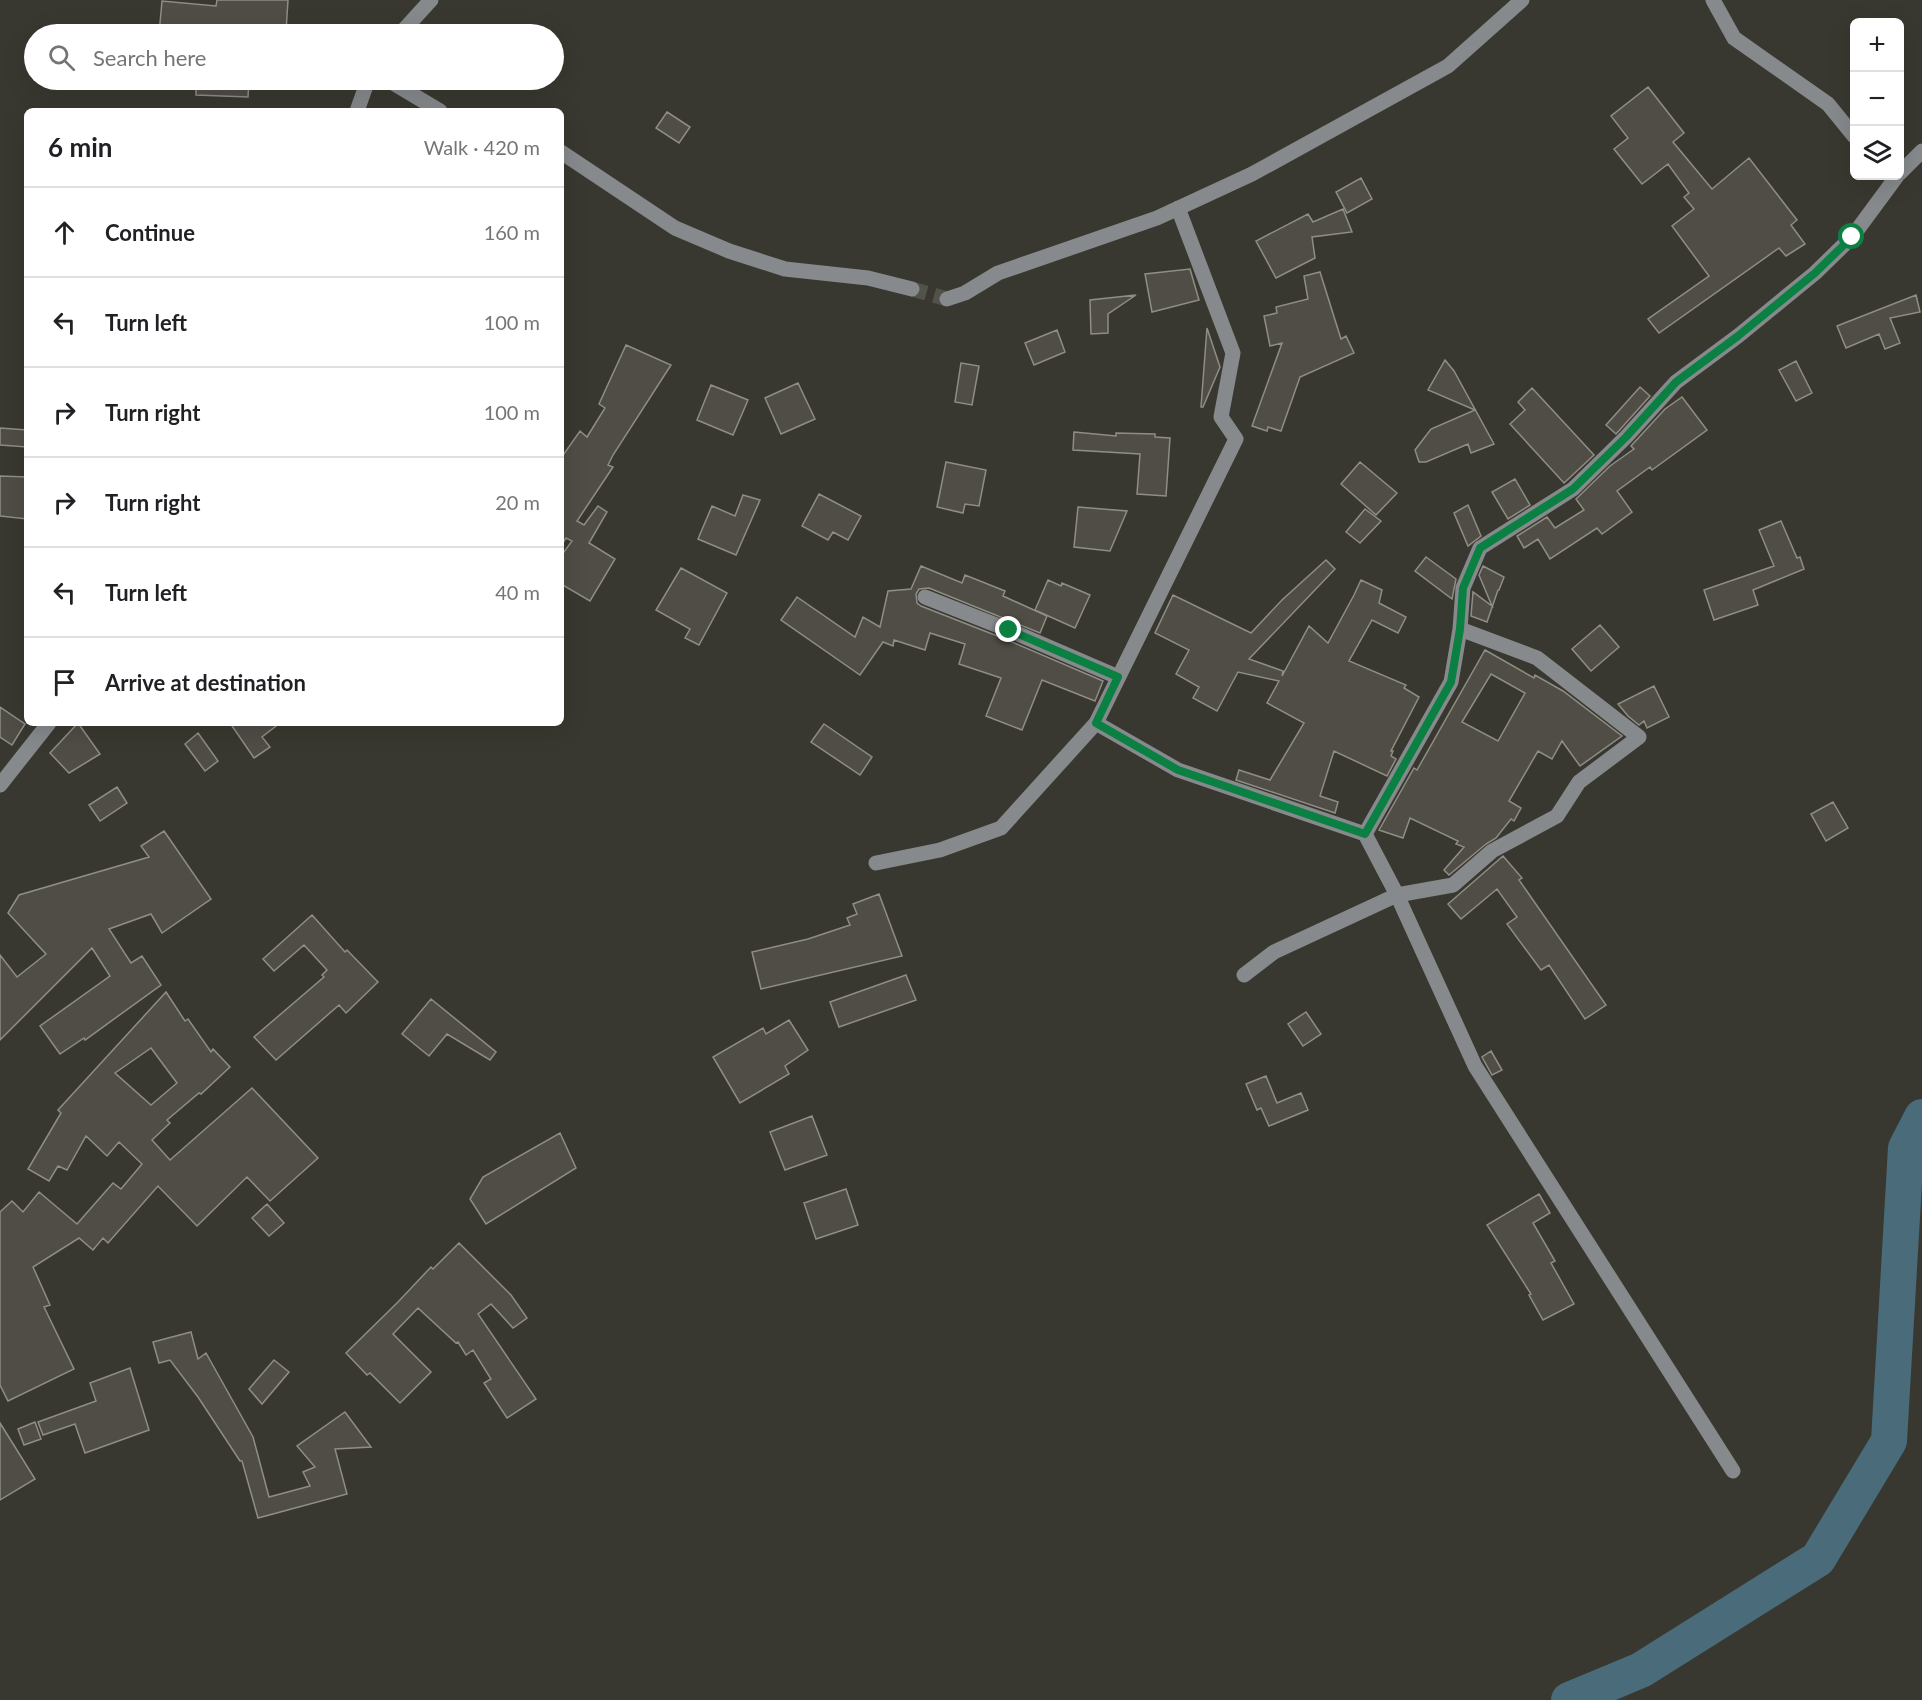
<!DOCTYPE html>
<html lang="en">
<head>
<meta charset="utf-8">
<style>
  body { margin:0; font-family:Lato,sans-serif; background:#f6f6f6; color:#202124 }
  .controls { position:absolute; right:18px; top:18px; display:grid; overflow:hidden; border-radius:9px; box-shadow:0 6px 24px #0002 }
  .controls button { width:54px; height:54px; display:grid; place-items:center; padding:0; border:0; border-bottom:2px solid #e0e0e0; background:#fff; color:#202124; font:30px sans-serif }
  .stop { position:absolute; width:18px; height:18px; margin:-14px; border:4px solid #0b8043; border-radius:50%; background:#fff }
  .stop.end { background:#0b8043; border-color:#fff; box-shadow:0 2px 6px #0008 }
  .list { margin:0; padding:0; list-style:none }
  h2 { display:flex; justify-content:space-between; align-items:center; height:78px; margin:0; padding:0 24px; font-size:26px }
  h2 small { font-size:20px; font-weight:400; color:#757577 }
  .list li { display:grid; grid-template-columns:39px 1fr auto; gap:18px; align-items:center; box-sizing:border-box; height:90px; padding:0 24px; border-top:2px solid #e0e0e0 }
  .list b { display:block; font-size:22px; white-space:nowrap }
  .list em { font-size:20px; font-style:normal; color:#757577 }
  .icon { flex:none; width:33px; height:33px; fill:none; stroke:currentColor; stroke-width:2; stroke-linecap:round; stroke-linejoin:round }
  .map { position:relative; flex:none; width:1922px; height:1700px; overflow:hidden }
  .search { position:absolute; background:#fff; box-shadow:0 6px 24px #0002; left:24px; top:24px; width:540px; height:66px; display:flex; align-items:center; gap:15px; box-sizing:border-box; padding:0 21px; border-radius:33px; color:#757577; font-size:22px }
  .panel { position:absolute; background:#fff; box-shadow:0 6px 24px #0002; left:24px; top:108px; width:540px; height:618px; border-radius:9px }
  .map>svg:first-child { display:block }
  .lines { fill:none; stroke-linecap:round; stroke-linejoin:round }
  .river { stroke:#4a6b79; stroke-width:36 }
  .building { fill:#4f4d46; stroke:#8f8d84; stroke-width:1.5; fill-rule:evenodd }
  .minor-tunnel { stroke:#53524a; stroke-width:15; stroke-dasharray:15 8; stroke-linecap:butt }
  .minor { stroke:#868a8c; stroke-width:15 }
  .route { stroke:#0b8043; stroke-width:8 }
</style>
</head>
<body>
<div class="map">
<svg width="1922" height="1700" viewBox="0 0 1922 1700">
  <rect width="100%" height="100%" fill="#393830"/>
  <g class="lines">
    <path class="river" d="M1569,1700L1641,1670L1818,1559L1889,1441L1906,1148L1922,1117"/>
  </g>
  <path class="building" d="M217,0H288L286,32L262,31L261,34H159L162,1L216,6Z
    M196,80H249L248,97L196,95Z
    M1648,87L1684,133L1673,142L1712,189L1749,158L1797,220L1791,225L1805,244L1786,256L1779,248L1659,333L1648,319L1709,276L1672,226L1694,209L1684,197L1689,193L1668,164L1642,184L1614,149L1628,138L1611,116Z
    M667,112L690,127L679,143L656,128Z
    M1361,178L1372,199L1347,213L1336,192Z
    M1343,209L1352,232L1312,237L1315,258L1276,278L1256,241L1308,214L1313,222Z
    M1190,269L1199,300L1152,312L1145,274Z
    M1320,272L1341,339L1346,336L1354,353L1300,377L1281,431L1268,427L1267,431L1252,426L1282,343L1270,346L1264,316L1277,313L1276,307L1308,299L1304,276Z
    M1136,295L1108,314V333L1091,334L1090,300Z
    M1916,295L1920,312L1890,318L1900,343L1885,349L1879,334L1846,348L1837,326Z
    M1207,328L1220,367L1203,407H1201Z
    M1057,330L1065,352L1034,365L1025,343Z
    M626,345L671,365L613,455L608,465L613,467L577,521L584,525L598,506L607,512L589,543L615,559L590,601L561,584V556L572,541L566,538L561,546V458L580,431L587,437L605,408L599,404Z
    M1445,360L1454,371L1494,444L1471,453L1468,444L1426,462H1419L1415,450L1431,429L1475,410L1428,390Z
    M1796,361L1812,393L1796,401L1779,370Z
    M961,363L979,366L972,405L955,402Z
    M798,383L815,419L781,434L765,398Z
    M711,385L748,400L733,435L697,420Z
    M1640,387L1650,396L1616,434L1606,425Z
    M1532,388L1594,455L1564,483L1510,424L1525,410L1518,402Z
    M1682,397L1707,430L1652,470L1650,467L1617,491L1632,512L1602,534L1597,528L1550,559L1538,539L1524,548L1517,536L1547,517L1555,528L1584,510L1576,499L1610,466L1634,449L1631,446L1665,409Z
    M0,428L27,430V447L0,445Z
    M1074,432L1116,436V433L1155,434V437L1170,438L1166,496L1137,494L1140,454L1073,450Z
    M946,462L986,470L979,506L965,504L963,513L937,507Z
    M1360,462L1397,493L1376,515L1341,484Z
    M0,476L27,477V519L0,516Z
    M1515,479L1530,505L1508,519L1492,492Z
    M819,494L861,516L848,540L833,532L828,540L802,526Z
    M743,495L760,500L736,555L698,539L712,506L735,516Z
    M1468,505L1481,536L1468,546L1454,513Z
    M1078,507L1127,511L1110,551L1074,547Z
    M1365,509L1381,521L1360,543L1346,532Z
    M1781,521L1797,558L1800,557L1804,569L1753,590L1758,605L1714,620L1704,590L1774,566L1759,530Z
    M1426,557L1456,579L1452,599L1415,571Z
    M1326,560L1335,569L1249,659L1283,671L1282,676L1309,626L1328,643L1354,595L1361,580L1382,590L1379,603L1406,617L1398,633L1372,620L1349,661L1406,685L1404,688L1419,697L1391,751H1393L1391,756L1396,759L1387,776L1334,751L1320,796L1338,802L1335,813L1236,780L1239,770L1270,780L1304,723L1267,703L1279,681L1238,672L1217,711L1193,698L1199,687L1176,674L1189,650L1155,633L1173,595L1251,633L1282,600Z
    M921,566L962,583L965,575L1005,591L1003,596L1047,616L1040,633L929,588L919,589L916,594L917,603L921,606L1005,639L1103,681L1095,701L1042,680L1022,730L986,716L1001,678L959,664L965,644L930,633L925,650L894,640L893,646L883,642L860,675L781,620L797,597L855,637L863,617L880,627L888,591L911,589Z
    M1483,566L1504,577L1499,590H1498L1487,622L1471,616L1473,592L1492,606L1479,575Z
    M681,568L727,593L699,645L685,638L690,629L656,610Z
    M1048,580L1061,586L1062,583L1090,595L1075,628L1035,610Z
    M1600,625L1619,647L1591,671L1572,649Z
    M1485,650L1534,678L1535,675L1563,691L1622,736L1580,766L1562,741L1552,759L1538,751L1509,801L1521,808L1514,821L1511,819L1496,838L1486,844L1449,875L1444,870L1464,847L1456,844L1458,841L1410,818L1403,838L1379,830L1414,768L1417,770ZM1491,674L1525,693L1498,741L1462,722Z
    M1654,686L1669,717L1647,728L1644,721L1639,725L1628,716L1618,704Z
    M0,707L25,724L12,745L0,737Z
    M78,723L100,754L69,773L50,753Z
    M230,723H280L262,737L270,747L254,758Z
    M824,724L872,757L860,775L811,742Z
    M198,733L218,761L205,771L185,744Z
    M117,787L127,803L100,821L89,805Z
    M1833,802L1848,828L1826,841L1811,814Z
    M164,831L211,899L162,933L151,914L109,929L131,963L142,956L161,985L85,1040L84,1038L60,1054L40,1026L110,976L92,948L0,1040V955L17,977L46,954L8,913L19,895L149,857L141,846Z
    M1503,856L1522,878L1519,880L1606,1005L1585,1019L1549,965L1541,970L1507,924L1517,917L1497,889L1461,919L1448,904Z
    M879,894L902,956L761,989L752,952L808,939L850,925L847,918L857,914L853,904Z
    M312,915L345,952L347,950L378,982L346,1013L339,1005L276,1060L254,1037L324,977L322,975L327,970L304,945L274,971L263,959Z
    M906,975L916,1000L839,1027L830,1002Z
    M166,992L185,1021L188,1019L211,1052L213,1049L230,1067L201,1094L199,1093L167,1120L170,1123L152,1140L170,1160L252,1088L318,1158L270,1201L247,1177L197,1226L158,1186L108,1243L103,1238L93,1250L79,1238L33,1267L50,1305L44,1307L74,1369L8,1401L0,1385V1212L12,1201L23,1212L39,1192L77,1224L113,1183L121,1189L142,1164L119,1142L107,1156L86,1136L67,1170L58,1166L49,1181L28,1169L61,1113L58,1110ZM151,1048L177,1083L151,1105L115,1073Z
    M431,999L496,1052L490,1060L447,1034L429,1056L402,1034Z
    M1306,1012L1321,1034L1303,1046L1288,1024Z
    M789,1020L808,1050L785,1066L789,1074L740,1103L713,1057L763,1028L766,1034Z
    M1491,1051L1502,1070L1492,1075L1482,1057Z
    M1266,1076L1277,1103L1301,1093L1308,1110L1269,1126L1261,1108L1257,1110L1246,1084Z
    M812,1116L827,1155L785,1170L770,1132Z
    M560,1133L576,1168L486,1224L470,1199L483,1177Z
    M846,1189L858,1225L816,1239L804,1203Z
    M1539,1194L1550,1213L1533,1223L1555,1261L1551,1263L1574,1304L1543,1320L1529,1295L1531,1294L1487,1225Z
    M267,1204L284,1223L269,1236L252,1218Z
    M459,1243L511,1295L527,1318L513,1328L491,1304L478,1314L536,1399L507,1418L484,1383L491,1379L473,1350L466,1355L458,1342L456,1343L418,1308L393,1334L431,1372L400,1403L370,1373L367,1375L346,1353L398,1302L431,1267L433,1269Z
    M191,1332L198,1359L206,1353L253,1437L269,1497L310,1486L303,1472L315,1467L297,1446L345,1412L371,1447L335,1449L347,1494L258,1518L242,1461H240L198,1397L170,1360L159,1363L153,1342Z
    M274,1360L289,1372L262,1404L249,1389Z
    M130,1368L149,1430L85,1453L75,1424L43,1435L38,1422L96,1401L90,1383Z
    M35,1422L41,1439L24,1445L18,1429Z
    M0,1423L35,1479L0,1500Z"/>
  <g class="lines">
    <path class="minor-tunnel" d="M912,289L947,299"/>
    <path class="minor" d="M1713,0L1734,38L1828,104L1854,136
      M400,34L431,0
      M388,80L440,111
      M357,111L368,80
      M561,152L675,228L729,251L785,269L868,278L912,289
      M1900,173L1922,151
      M947,299L965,293L998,273L1157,218L1252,174L1448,66L1522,0
      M925,597L1009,630L1118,677
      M1096,723L1178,770L1365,834
      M0,785L49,723
      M876,863L940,850L1001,828L1096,723L1236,439L1221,417L1233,353L1178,208
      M1244,975L1274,952L1397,895L1453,885L1492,851L1557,816L1579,782L1639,737L1537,658L1460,629
      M1733,1471L1475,1066L1397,895L1365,834L1451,682L1460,629L1463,588L1480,548L1573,489L1626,437L1676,382L1738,336L1815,273L1852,237L1897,176"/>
  </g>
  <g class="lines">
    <path class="route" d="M1009,630L1118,677L1096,723L1178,770L1365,834L1451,682L1460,629L1463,588L1480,548L1573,489L1626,437L1676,382L1738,336L1815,273L1852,237"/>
  </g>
</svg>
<div class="controls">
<button>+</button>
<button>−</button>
<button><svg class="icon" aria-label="layers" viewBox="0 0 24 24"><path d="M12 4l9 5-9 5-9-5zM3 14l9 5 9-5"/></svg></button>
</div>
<div class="stop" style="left:1852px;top:237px"></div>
<div class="stop end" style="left:1009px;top:630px"></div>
<div class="search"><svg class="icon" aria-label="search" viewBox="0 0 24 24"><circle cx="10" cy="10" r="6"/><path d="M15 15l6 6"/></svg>Search here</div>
<section class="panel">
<h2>6 min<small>Walk · 420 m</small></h2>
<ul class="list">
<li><svg class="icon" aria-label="ahead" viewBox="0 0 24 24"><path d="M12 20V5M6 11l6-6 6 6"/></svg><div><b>Continue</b></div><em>160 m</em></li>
<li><svg class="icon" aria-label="left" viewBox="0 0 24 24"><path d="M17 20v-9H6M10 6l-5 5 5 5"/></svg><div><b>Turn left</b></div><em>100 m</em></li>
<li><svg class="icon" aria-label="right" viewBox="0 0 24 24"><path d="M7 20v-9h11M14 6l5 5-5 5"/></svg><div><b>Turn right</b></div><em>100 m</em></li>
<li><svg class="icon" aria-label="right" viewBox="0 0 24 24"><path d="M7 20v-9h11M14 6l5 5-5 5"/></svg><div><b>Turn right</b></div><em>20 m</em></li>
<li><svg class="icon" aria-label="left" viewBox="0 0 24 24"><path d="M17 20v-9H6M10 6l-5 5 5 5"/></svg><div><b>Turn left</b></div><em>40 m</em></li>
<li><svg class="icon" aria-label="arrive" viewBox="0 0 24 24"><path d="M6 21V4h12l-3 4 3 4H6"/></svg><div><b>Arrive at destination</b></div></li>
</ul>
</section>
</div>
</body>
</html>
